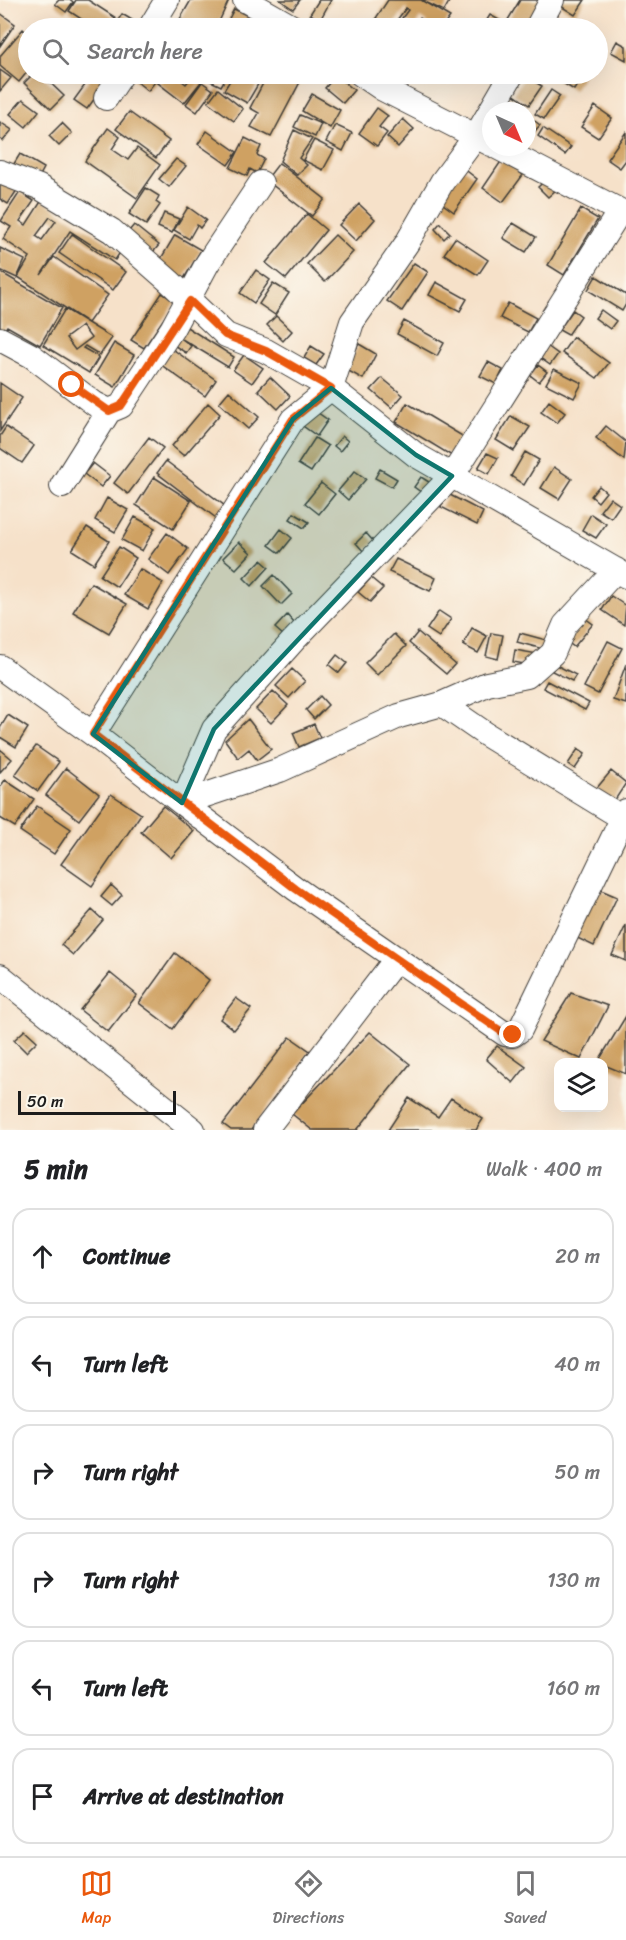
<!DOCTYPE html>
<html lang="en">
<head>
<meta charset="utf-8">
<style>
  body { margin:0; font-family:Sriracha,sans-serif; background:#f6f6f6; color:#202124 }
  .controls { position:absolute; right:18px; bottom:18px; display:grid; overflow:hidden; border-radius:12px; box-shadow:0 6px 24px #0002 }
  .controls button { width:54px; height:54px; display:grid; place-items:center; padding:0; border:0; border-bottom:2px solid #e0e0e0; background:#fff; color:#202124; font:30px sans-serif }
  .compass { position:absolute; left:482px; top:102px; width:54px; height:54px; border-radius:50%; background:#fff; box-shadow:0 6px 24px #0002; rotate:136deg }
  .scale { position:absolute; left:18px; bottom:15px; width:158px; box-sizing:border-box; padding-left:6px; border:3px solid #1c1c1c; border-top:0; font-size:16px; line-height:21px; white-space:nowrap; color:#1c1c1c; -webkit-text-stroke:4px #fbf7ec; paint-order:stroke }
  .stop { position:absolute; width:18px; height:18px; margin:-14px; border:4px solid #ea580c; border-radius:50%; background:#fff }
  .stop.end { background:#ea580c; border-color:#fff; box-shadow:0 2px 6px #0008 }
  .list { margin:0; padding:0; list-style:none }
  h2 { display:flex; justify-content:space-between; align-items:center; height:78px; margin:0; padding:0 24px; font-size:26px }
  h2 small { font-size:20px; font-weight:400; color:#757577 }
  .list li { display:grid; grid-template-columns:39px 1fr auto; gap:18px; align-items:center; box-sizing:border-box; height:96px; margin:0 12px 12px; padding:0 12px; border:2px solid #e0e0e0; border-radius:18px }
  .list b { display:block; font-size:22px; white-space:nowrap }
  .list em { font-size:20px; font-style:normal; color:#757577 }
  .icon { flex:none; width:33px; height:33px; fill:none; stroke:currentColor; stroke-width:2; stroke-linecap:round; stroke-linejoin:round }
  .map { position:relative; flex:none; width:626px; height:1130px; overflow:hidden }
  .search { position:absolute; background:#fff; box-shadow:0 6px 24px #0002; left:18px; right:18px; top:18px; height:66px; display:flex; align-items:center; gap:15px; box-sizing:border-box; padding:0 21px; border-radius:33px; color:#757577; font-size:22px }
  .sheet { height:726px; background:#fff }
  nav { display:flex; justify-content:space-around; align-items:center; box-sizing:border-box; height:84px; border-top:2px solid #e0e0e0; background:#fff; font-size:16px; color:#757577 }
  nav a { display:grid; justify-items:center; gap:3px }
  nav .on { color:#ea580c }
  .map>svg:first-child { display:block }
  .building { fill:#cfa162; fill-rule:evenodd }
  .lines { fill:none; stroke-linecap:round; stroke-linejoin:round }
  .minor-casing { stroke:#3d3a36; stroke-width:26 }
  .minor { stroke:#fff; stroke-width:24 }
  .route { stroke:#ea580c; stroke-width:8 }
  .marked { fill:#0f766e; fill-opacity:0.2; stroke:#0f766e; stroke-width:4.5; stroke-linejoin:round }
</style>
</head>
<body>
<div class="map">
<svg width="626" height="1130" viewBox="0 0 626 1130">
  <rect width="100%" height="100%" fill="#fbf7ec"/>
  <filter id="ink" filterUnits="userSpaceOnUse"><feTurbulence type="fractalNoise" baseFrequency=".0167" numOctaves="2"/><feDisplacementMap in="SourceGraphic" scale="12" xChannelSelector="R" yChannelSelector="G"/><feConvolveMatrix kernelMatrix="1 2 1 2 8 2 1 2 1" color-interpolation-filters="sRGB"/></filter>
  <filter id="wash" filterUnits="userSpaceOnUse"><feTurbulence type="fractalNoise" baseFrequency=".008" numOctaves="4" result="noise"/><feDisplacementMap in="SourceGraphic" scale="24" xChannelSelector="R" yChannelSelector="G"/><feGaussianBlur stdDeviation="1.35" result="paint"/><feColorMatrix in="noise" values="0 0 0 0 0 0 0 0 0 0 0 0 0 0 0 0 0 1.4 0 .05"/><feComposite in="paint" operator="in"/></filter>
  <g filter="url(#wash)">
    <rect width="100%" height="100%" fill="#f6e1c9"/>
    <g id="blocks">
      <path class="building" d="M59,0H71L73,2L66,12L55,4Z
        M76,0H88L116,18L109,28H95L69,11Z
        M191,0H229L216,28H195L180,19Z
        M280,0H300L293,9Z
        M319,0H331L320,20L310,14Z
        M388,0H421L450,17L442,28H422L427,23L420,18L415,27L402,18L408,10L406,8L391,28L376,18Z
        M421,0H450L444,11Z
        M520,0H544L526,28H503Z
        M562,0H585L575,15L559,5Z
        M234,9L256,20L251,28H224Z
        M0,13L15,24L0,46Z
        M122,14L142,26L140,28H113Z
        M490,15L501,21L497,28H482Z
        M570,18L582,25L580,28H564Z
        M23,29L28,34V71L19,82L0,66V56Z
        M617,41L626,46V60L611,52Z
        M0,70L11,78L0,91Z
        M33,74H41L64,96L51,109L24,83Z
        M93,74L106,83L87,109L74,100Z
        M134,74H153L157,79L148,91L131,77Z
        M165,74H173L186,84L193,75L201,82L184,103L158,83Z
        M201,74H228L221,86L200,76Z
        M234,74H264L247,103L224,90Z
        M268,74H284L300,82L271,137L251,127L259,113L250,108Z
        M548,74H584L574,90Z
        M336,75L354,90L343,103L325,88Z
        M525,76L542,86L529,105L513,94Z
        M202,82L213,90L197,112L186,104Z
        M218,89L243,109L234,121L208,102Z
        M551,90L560,96L544,119L535,114Z
        M312,94L340,110L330,128L302,111Z
        M23,99L39,111L26,127L10,114Z
        M595,106L612,118L598,138L581,127Z
        M377,108L388,116L379,127L387,133L377,146L359,133Z
        M129,112L169,141L156,158L116,129Z
        M300,115L321,124L315,137L294,127Z
        M527,115L540,125L529,138L527,136Z
        M403,119L414,129L398,147L387,137Z
        M0,122L12,130L3,141L0,139Z
        M62,123L72,133L59,146L49,136Z
        M335,125L352,133L343,151L326,142Z
        M108,128L120,137L112,149L128,160L137,148L160,165L137,198L85,161Z
        M543,128L571,147L565,155L538,136Z
        M294,130L312,139L299,158L307,165L297,175L280,161Z
        M207,131L237,152L228,165L198,144Z
        M626,132V160L620,168L607,159Z
        M245,138L261,146L257,155L264,159L257,173L250,169L247,176L230,168Z
        M314,140L334,150L323,170L303,160Z
        M20,154L44,168L37,181L12,167Z
        M176,159L186,166L169,187L159,179Z
        M502,160L523,175L503,202L483,188Z
        M279,163L325,199L312,216L266,180Z
        M463,168L477,179L454,212L439,201Z
        M0,179L17,190L8,204L0,199Z
        M547,179L557,189L548,197L538,187Z
        M146,188L159,196L156,202L160,205L146,225L129,214Z
        M20,192L34,201L20,221L26,225L42,200L121,251L115,260L70,231L41,275L54,257L108,295L88,323L18,277L30,257L3,239L11,227L1,221ZM50,217L56,221L42,240L36,236Z
        M359,204L375,219L356,241L339,225Z
        M188,207L206,220L200,228L197,225L189,239L174,230Z
        M581,209L598,219L564,275L548,265Z
        M164,213L179,219L172,233L158,227Z
        M307,214L326,230L286,279L266,263Z
        M440,223L450,233L444,239L435,229Z
        M513,223L536,237L526,252L503,238Z
        M134,225L159,245L149,257L124,237Z
        M72,234L126,272L113,290L59,253Z
        M175,235L201,250L182,282L156,267Z
        M335,235L353,252L325,282L307,264Z
        M455,238L488,260L478,275L444,254Z
        M0,248L25,260L17,278L0,270Z
        M414,263L428,272L402,311L387,301Z
        M256,270L270,280L254,303L240,293Z
        M0,272L62,308L40,345L7,326L0,337Z
        M596,276L626,295V304L622,311L588,290Z
        M436,282L467,299L460,311L429,295Z
        M273,283L289,293L275,315L259,304Z
        M162,293L175,302L144,348L131,340Z
        M508,303L536,318L528,332L500,318Z
        M65,309L112,338L100,355L85,346L83,348L99,357L89,373L43,345ZM82,326L91,338L75,350L66,338Z
        M573,310L581,316L568,335L559,330Z
        M601,310L616,321L610,329L595,318Z
        M276,316L292,331L283,341L267,325Z
        M404,321L444,343L437,356L397,334Z
        M182,324L234,357L228,367L182,339L191,346L186,353L172,344Z
        M573,337L609,363L597,378L562,353Z
        M114,343L134,355L115,387L95,375Z
        M359,344L376,354L363,379L345,369Z
        M311,346L324,354L316,365L304,358Z
        M547,346L558,354L550,365L539,357Z
        M171,348L216,380L205,396L160,364Z
        M244,355L263,368L252,383L233,370Z
        M488,362L503,370L496,384L480,376Z
        M538,365L547,372L539,382L530,375Z
        M554,369L582,383L574,398L546,384Z
        M270,377L290,396L278,409L258,390Z
        M382,378L403,395L392,408L371,390Z
        M0,383L22,398L0,431Z
        M229,391L259,417L248,429L219,403Z
        M549,401L565,413L557,423L541,412Z
        M208,403L220,414L184,456L172,446Z
        M407,403L464,437L452,456L396,422Z
        M311,408L328,420L317,436L300,424Z
        M511,416L530,427L514,451L496,440Z
        M606,426L626,442L624,460L596,438Z
        M6,427L34,446L22,463L0,448V436Z
        M342,436L348,441L340,451L334,446Z
        M149,437L163,448L128,494L114,483Z
        M315,438L328,446L311,472L298,464Z
        M525,452L539,460L524,485L511,476Z
        M487,453L498,458L489,474L478,468Z
        M166,461L225,506L216,518L157,473Z
        M93,463L110,476L101,487L84,474Z
        M554,467L572,479L559,499L541,488Z
        M380,469L397,479L392,487L375,478Z
        M355,471L366,479L348,500L338,491Z
        M154,477L191,501L173,529L136,505Z
        M421,477L432,484L425,495L414,487Z
        M321,483L335,494L319,514L305,503Z
        M599,486L606,492L598,502L591,496Z
        M448,494L483,512L477,525L441,507Z
        M107,498L128,510L115,532L95,520Z
        M610,498L620,505L611,518L600,511Z
        M294,513L309,522L304,528L290,519Z
        M591,514L606,524L596,538L582,530Z
        M135,517L155,528L142,551L122,540Z
        M87,527L109,541L94,564L72,550Z
        M281,529L292,538L280,553L269,545Z
        M167,533L188,549L169,575L148,559Z
        M366,533L374,542L364,552L356,543Z
        M239,542L251,553L236,569L223,558Z
        M119,547L136,558L117,587L100,576Z
        M396,559L436,578L430,591L389,572Z
        M261,560L269,567L252,586L244,578Z
        M140,569L163,583L148,609L124,595Z
        M274,575L292,594L281,605L263,586Z
        M371,578L383,588L370,602L358,592Z
        M91,583L127,604L109,633L73,612Z
        M611,596L626,606L624,625L602,610Z
        M439,611L451,619L439,637L427,629Z
        M287,615L295,624L284,636L275,628Z
        M585,618L593,624L574,647L566,641Z
        M472,628L487,636L478,653L463,645Z
        M418,632L455,664L446,674L409,643Z
        M491,633L503,635L498,659L486,656Z
        M520,633L546,640L543,649L517,642Z
        M394,634L406,646L377,675L365,663Z
        M608,641L622,648L598,694L584,687Z
        M515,650L538,654L536,666L513,662Z
        M337,655L347,663L339,673L329,665Z
        M626,664V704L613,700Z
        M556,665L576,675L572,681L552,671Z
        M292,669L305,681L289,698L276,686Z
        M547,681L589,703L585,710L543,688Z
        M273,691L288,705L271,723L256,709Z
        M320,696L328,705L314,719L306,710Z
        M8,715L28,728L16,747L0,737V728Z
        M248,719L271,749L257,760L249,749L238,758L225,740Z
        M314,724L320,738L299,747L293,733Z
        M36,746L59,762L38,791L15,775Z
        M0,749L12,759L0,772Z
        M578,749L585,754L575,769L568,764Z
        M66,768L99,794L79,820L46,795Z
        M611,771L626,783L613,803L596,789Z
        M5,780L34,799L15,827L0,818V787Z
        M111,794L141,814L92,886L61,864Z
        M37,806L71,829L54,854L20,831Z
        M163,806L194,831L171,858L141,832Z
        M111,885L122,895L112,906L101,897Z
        M594,887L617,897L594,946L571,935Z
        M92,910L103,920L73,955L61,945Z
        M626,925V961L612,955Z
        M175,953L209,980L173,1029L139,1003Z
        M110,973L137,995L108,1032L80,1010Z
        M571,993L608,1006L581,1059L541,1041Z
        M236,998L251,1009L234,1030L220,1019Z
        M626,1016V1074L604,1065L603,1062H598Z
        M25,1030L37,1041L26,1052L14,1040Z
        M370,1032L410,1064L357,1130H312L292,1114Z
        M290,1037L310,1051L251,1130H231L223,1124Z
        M497,1046L526,1067L513,1083L486,1059Z
        M409,1098L438,1117L451,1098L483,1119L476,1130H388Z"/>
    </g>
  </g>
  <g filter="url(#ink)">
    <use href="#blocks" fill-opacity="0" stroke="#3d3a36" stroke-width="1.5"/>
    <g class="lines">
      <g class="minor-casing">
        <path id="minor" d="M245,0L294,28
          M150,28L167,0
          M537,28L552,0
          M361,74L383,89L491,144
          M512,74L476,136L442,182L407,243L352,322L331,388L416,455L626,576
          M106,98L122,74
          M497,147L626,214
          M0,172L39,187L112,231L169,281L226,335L266,351L331,388L293,419L93,734L0,667
          M620,211L452,476L293,641L214,729L182,803L296,889L505,1034L513,1035L520,1030L626,811
          M0,339L32,356L95,404L109,411L121,406L172,329L207,264L261,183
          M62,486L109,411
          M442,704L487,684L527,676L553,653L565,625L616,570
          M93,734L182,803L280,770L399,716L442,704L487,735L626,820
          M0,976L193,1130
          M265,1130L397,958"/>
      </g>
      <use href="#minor" class="minor"/>
    </g>
  </g>
  <g class="lines" filter="url(#ink)">
    <path class="route" d="M72,385L109,411L121,406L190,301L225,335L266,351L331,388L293,419L93,734L296,889L505,1034L513,1035"/>
  </g>
  <path class="marked" d="M331,388L416,455L452,476L214,729L182,803L93,734L293,419Z"/>
</svg>
<div class="controls">
<button><svg class="icon" aria-label="layers" viewBox="0 0 24 24"><path d="M12 4l9 5-9 5-9-5zM3 14l9 5 9-5"/></svg></button>
</div>
<svg class="compass" viewBox="-18 -18 36 36"><path d="M0-13l5 13h-10z" fill="#e53935"/><path d="M0 13l5-13h-10z" fill="#757577"/></svg>
<div class="scale">50 m</div>
<div class="stop" style="left:72px;top:385px"></div>
<div class="stop end" style="left:513px;top:1035px"></div>
<div class="search"><svg class="icon" aria-label="search" viewBox="0 0 24 24"><circle cx="10" cy="10" r="6"/><path d="M15 15l6 6"/></svg>Search here</div>
</div>
<section class="sheet">
<h2>5 min<small>Walk · 400 m</small></h2>
<ul class="list">
<li><svg class="icon" aria-label="ahead" viewBox="0 0 24 24"><path d="M12 20V5M6 11l6-6 6 6"/></svg><div><b>Continue</b></div><em>20 m</em></li>
<li><svg class="icon" aria-label="left" viewBox="0 0 24 24"><path d="M17 20v-9H6M10 6l-5 5 5 5"/></svg><div><b>Turn left</b></div><em>40 m</em></li>
<li><svg class="icon" aria-label="right" viewBox="0 0 24 24"><path d="M7 20v-9h11M14 6l5 5-5 5"/></svg><div><b>Turn right</b></div><em>50 m</em></li>
<li><svg class="icon" aria-label="right" viewBox="0 0 24 24"><path d="M7 20v-9h11M14 6l5 5-5 5"/></svg><div><b>Turn right</b></div><em>130 m</em></li>
<li><svg class="icon" aria-label="left" viewBox="0 0 24 24"><path d="M17 20v-9H6M10 6l-5 5 5 5"/></svg><div><b>Turn left</b></div><em>160 m</em></li>
<li><svg class="icon" aria-label="arrive" viewBox="0 0 24 24"><path d="M6 21V4h12l-3 4 3 4H6"/></svg><div><b>Arrive at destination</b></div></li>
</ul>
</section>
<nav>
<a class="on"><svg class="icon" aria-label="map" viewBox="0 0 24 24"><path d="M3 6l6-2 6 2 6-2v14l-6 2-6-2-6 2zM9 4v14M15 6v14"/></svg>Map</a>
<a><svg class="icon" aria-label="directions" viewBox="0 0 24 24"><path d="M12 3l9 9-9 9-9-9zM9 14v-3h6M13 9l2 2-2 2"/></svg>Directions</a>
<a><svg class="icon" aria-label="saved" viewBox="0 0 24 24"><path d="M7 4h10v16l-5-4-5 4z"/></svg>Saved</a>
</nav>
</body>
</html>
